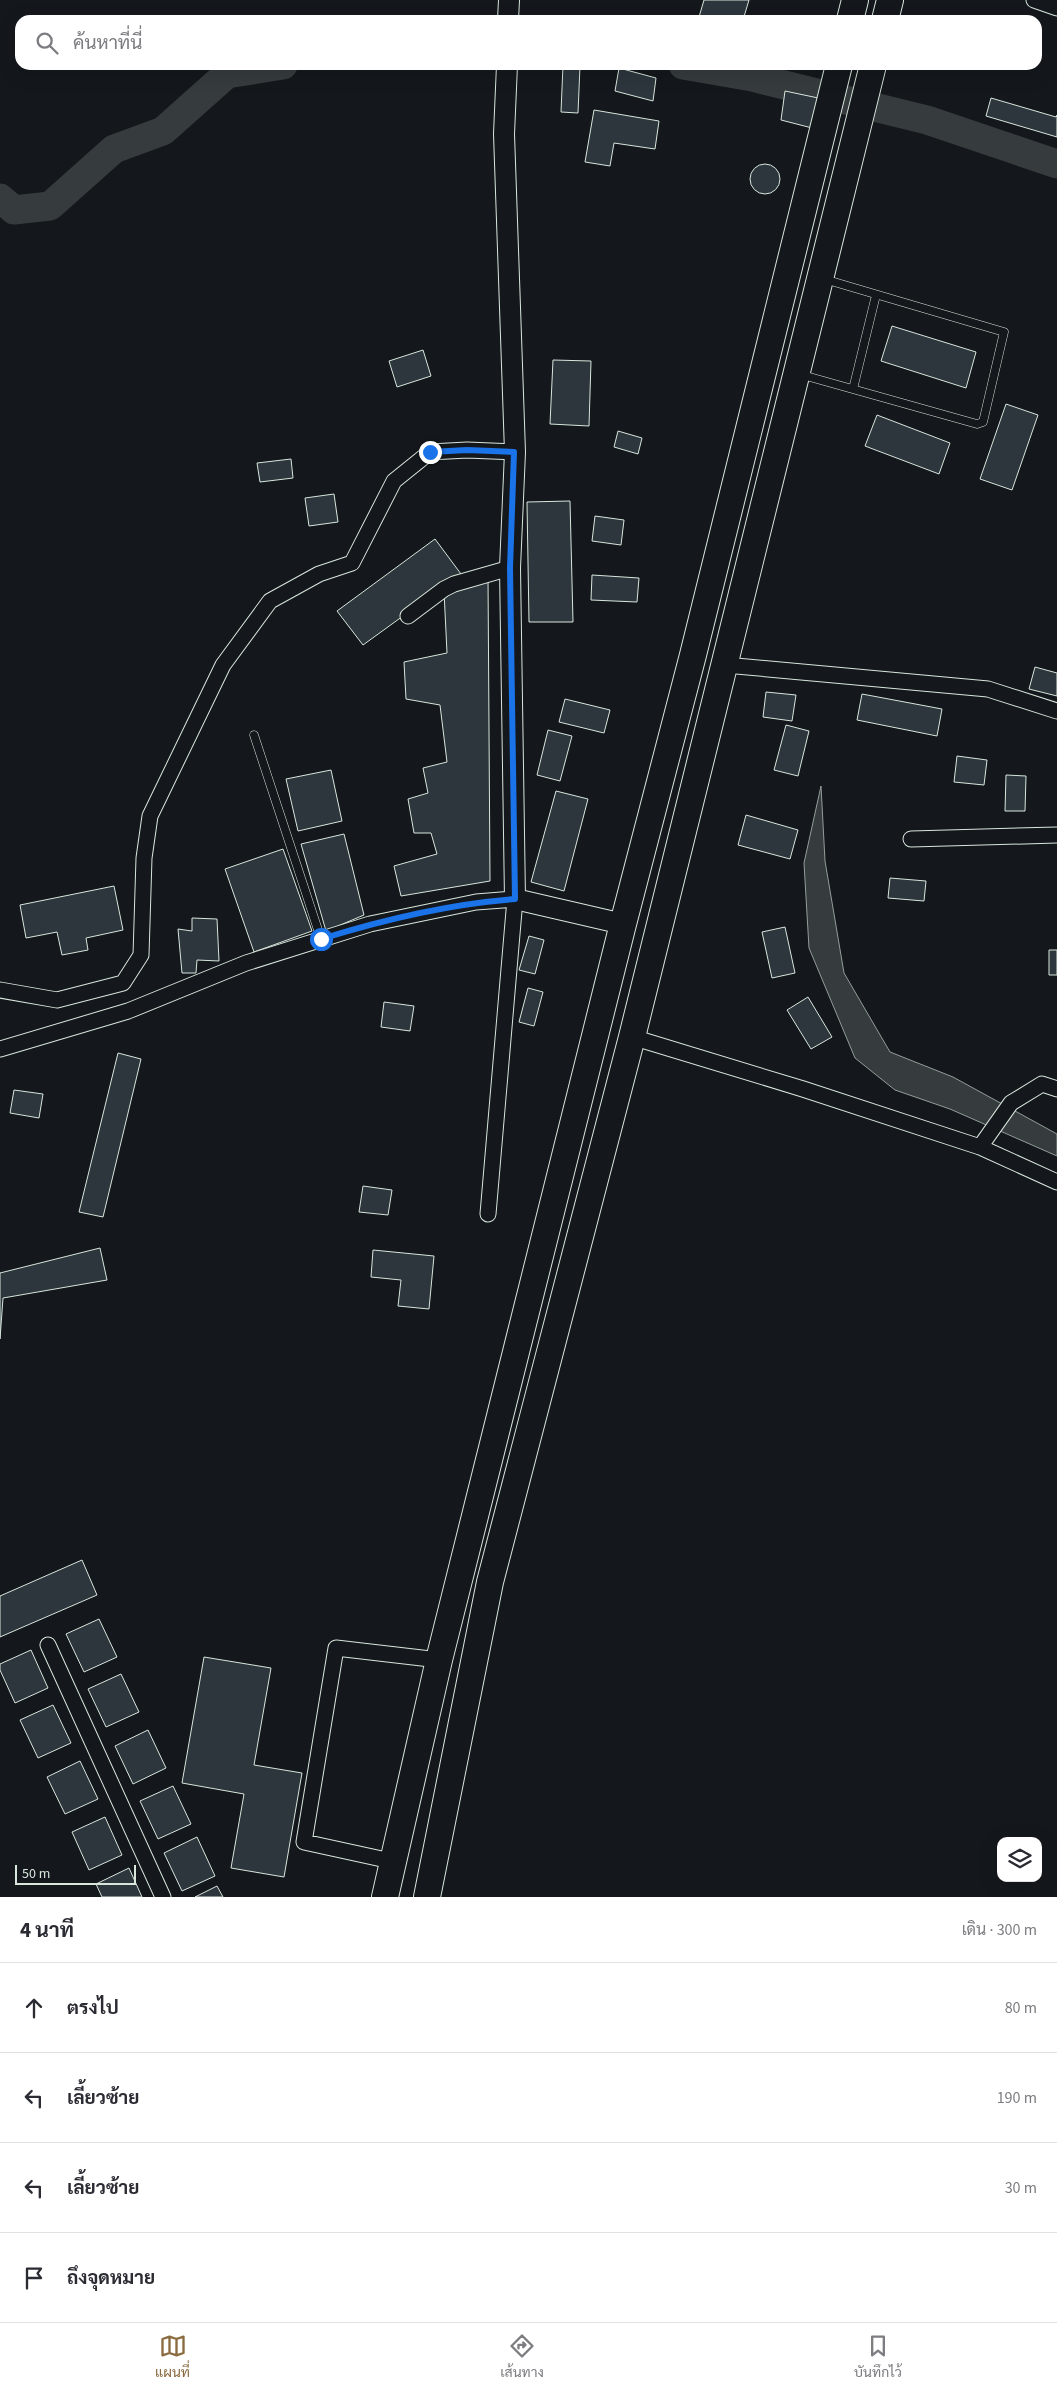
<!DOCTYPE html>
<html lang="th">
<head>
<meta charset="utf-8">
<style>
  body { margin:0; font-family:"Source Sans 3",Sarabun,sans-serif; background:#f2f2f3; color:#2b2b33 }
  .controls { position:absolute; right:15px; bottom:15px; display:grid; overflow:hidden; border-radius:10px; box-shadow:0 5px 20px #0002 }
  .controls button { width:45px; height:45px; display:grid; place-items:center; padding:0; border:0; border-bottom:1px solid #e1e1e2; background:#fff; color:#2b2b33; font:25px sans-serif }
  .scale { position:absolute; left:15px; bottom:12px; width:121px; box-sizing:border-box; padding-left:5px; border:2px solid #d8e6dc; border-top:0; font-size:14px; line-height:18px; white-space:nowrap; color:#d8e6dc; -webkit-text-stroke:4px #14181c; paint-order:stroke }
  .stop { position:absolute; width:15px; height:15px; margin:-11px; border:4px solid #1a73e8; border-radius:50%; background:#fff }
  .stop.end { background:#1a73e8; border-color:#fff; box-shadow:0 1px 5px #0008 }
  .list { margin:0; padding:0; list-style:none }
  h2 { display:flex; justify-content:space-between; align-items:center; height:65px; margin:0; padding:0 20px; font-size:21px }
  h2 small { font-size:16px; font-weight:400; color:#7c7c81 }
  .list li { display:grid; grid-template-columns:32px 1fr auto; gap:15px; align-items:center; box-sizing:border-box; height:90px; padding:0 20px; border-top:1px solid #e1e1e2 }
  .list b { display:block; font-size:19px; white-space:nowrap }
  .list em { font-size:16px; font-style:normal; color:#7c7c81 }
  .icon { flex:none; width:28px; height:28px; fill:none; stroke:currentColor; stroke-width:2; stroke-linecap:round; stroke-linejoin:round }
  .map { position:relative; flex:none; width:1057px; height:1897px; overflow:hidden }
  .search { position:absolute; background:#fff; box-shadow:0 5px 20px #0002; left:15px; right:15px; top:15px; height:55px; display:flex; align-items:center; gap:12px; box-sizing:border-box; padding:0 18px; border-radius:15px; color:#7c7c81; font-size:19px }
  .sheet { height:425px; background:#fff }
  nav { display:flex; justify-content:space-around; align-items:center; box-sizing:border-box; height:70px; border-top:1px solid #e1e1e2; background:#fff; font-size:14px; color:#7c7c81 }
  nav a { display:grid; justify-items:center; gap:2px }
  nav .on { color:#8a6a3f }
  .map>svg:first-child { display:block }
  .water { fill:#363b3e; stroke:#939e99 }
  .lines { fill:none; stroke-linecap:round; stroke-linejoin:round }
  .river { stroke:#363b3e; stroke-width:29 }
  .building { fill:#2c363c; stroke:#d8e6dc }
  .lane-casing { stroke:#d8e6dc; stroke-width:9 }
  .street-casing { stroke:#d8e6dc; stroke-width:17 }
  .secondary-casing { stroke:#d8e6dc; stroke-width:22 }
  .highway-casing { stroke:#d8e6dc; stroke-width:28 }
  .lane { stroke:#14181c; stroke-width:8 }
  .street { stroke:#14181c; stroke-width:15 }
  .secondary { stroke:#14181c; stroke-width:20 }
  .highway { stroke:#14181c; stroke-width:26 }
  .route { stroke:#1a73e8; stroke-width:6 }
</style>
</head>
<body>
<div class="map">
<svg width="1057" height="1897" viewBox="0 0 1057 1897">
  <rect width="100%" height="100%" fill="#14181c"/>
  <path class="water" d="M821,786L825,861L844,973L890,1052L953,1077L1057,1134V1156L950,1109L895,1090L855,1058L809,948L804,863Z"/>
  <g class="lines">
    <path class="river" d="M683,65L752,77L927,120L1057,164
      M0,198L14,210L50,206L114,149L163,131L227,74L283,65"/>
  </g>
  <path class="building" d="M704,0H749L743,20H711L699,17Z
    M563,65L580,66L578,113L561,112Z
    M619,68L656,78L653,101L615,91Z
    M785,91L823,99L816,129L781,120Z
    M991,98L1056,117L1057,115V137L986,116Z
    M594,110L659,121L655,149L614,143L610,166L585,162Z
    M750 179a15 15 0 1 1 30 0a15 15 0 1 1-30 0Z
    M892,326L976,352L966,388L881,361Z
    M423,350L431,376L397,387L389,361Z
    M553,360L591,361L589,426L550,424Z
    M1006,404L1038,415L1012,490L980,479Z
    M877,415L950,443L939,474L865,446Z
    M618,431L642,438L638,454L614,447Z
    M291,459L293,478L260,482L257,463Z
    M334,494L338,522L309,526L305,498Z
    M570,501L573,622H529L527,502Z
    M595,516L624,520L621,545L592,541Z
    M435,539L461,574L363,645L337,611Z
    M592,575L639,578L637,602L591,600Z
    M488,577L490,881L401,896L394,866L437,854L431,833H414L408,799L428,793L423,768L447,762L440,705L406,699L404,662L447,653L444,591Z
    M1035,667L1057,673V696L1029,689Z
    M766,692L796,695L792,721L763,717Z
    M862,694L942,709L937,736L857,720Z
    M565,699L610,710L604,733L559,722Z
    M786,725L809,731L798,776L774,770Z
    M548,730L572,736L560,781L537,775Z
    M957,756L987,760L984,785L954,782Z
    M331,770L342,821L298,831L286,779Z
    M1006,775L1026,776L1025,811H1005Z
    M556,791L588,799L564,891L531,882Z
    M746,815L798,830L790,859L738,845Z
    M344,834L364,915L326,931L301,844Z
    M283,849L312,931L254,952L225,869Z
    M890,878L926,881L924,901L888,898Z
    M114,886L123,930L86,938L88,950L62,955L57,932L26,938L20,905Z
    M192,918L217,919L219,961L197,960L196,973H182L178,929L192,931Z
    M785,927L795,973L772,978L762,932Z
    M529,936L544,940L535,974L519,970Z
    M1049,950H1057V975H1049Z
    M528,988L543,992L534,1026L519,1022Z
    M808,997L832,1037L811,1049L787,1010Z
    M384,1002L414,1006L410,1031L381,1027Z
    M118,1053L141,1059L103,1217L79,1212Z
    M14,1090L43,1094L39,1118L10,1113Z
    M363,1186L392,1190L388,1215L359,1212Z
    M100,1248L107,1280L3,1298L0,1339V1273Z
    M373,1250L434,1256L429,1309L398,1306L401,1280L371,1277Z
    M82,1560L97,1595L0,1637V1596Z
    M99,1619L117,1657L84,1672L66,1634Z
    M31,1650L48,1688L15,1703L0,1670V1664Z
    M204,1657L271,1668L254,1765L302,1773L284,1877L231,1868L244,1794L182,1783Z
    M121,1674L139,1712L106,1727L88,1689Z
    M53,1705L71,1743L38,1758L20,1720Z
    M148,1730L166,1768L133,1784L115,1746Z
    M80,1761L98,1799L65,1814L47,1777Z
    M173,1786L191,1824L158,1839L140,1801Z
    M105,1817L122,1855L89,1870L72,1832Z
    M197,1837L215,1876L182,1891L164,1853Z
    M129,1868L142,1897H102L96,1884Z
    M217,1886L223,1897H195Z"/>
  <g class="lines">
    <g class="lane-casing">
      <path id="lane" d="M799,374L977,424L983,422L1004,332L824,279
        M853,389L876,295
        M254,735L321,939"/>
    </g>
    <g class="street-casing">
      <path id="street" d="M1034,0L1057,8
        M408,616L444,589L454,584L510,568
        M725,665L988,689L1057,711
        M911,839L1057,835
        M0,990L57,1000L123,983L141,955L144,858L150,816L223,665L270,601L319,574L352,563L394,481L430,452L467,450L515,452
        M632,1037L803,1089L980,1147L1057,1182
        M0,1049L128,1011L246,963L370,924L476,902L515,899L488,1214
        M980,1147L1011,1103L1042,1084L1057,1089
        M48,1645L163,1897
        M391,1861L304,1842L336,1648L439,1660"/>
    </g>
    <g class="secondary-casing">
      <path id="secondary" d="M508,20L509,0
        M507,65L504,134L515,452L510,568L515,899L623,924"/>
    </g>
    <g class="highway-casing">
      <path id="highway" d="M850,20L855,0
        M885,20L890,0
        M385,1897L439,1660L623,924L693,655L839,65
        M427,1897L490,1582L632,1037L873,65"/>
    </g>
    <use href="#lane" class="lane"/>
    <use href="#street" class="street"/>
    <use href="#secondary" class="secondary"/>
    <use href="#highway" class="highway"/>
  </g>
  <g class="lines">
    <path class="route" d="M321,939C385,919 449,904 515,899L510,568L514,452L467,450L430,452"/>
  </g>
</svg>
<div class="controls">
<button><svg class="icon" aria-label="layers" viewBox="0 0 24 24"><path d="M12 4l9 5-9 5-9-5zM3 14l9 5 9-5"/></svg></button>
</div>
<div class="scale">50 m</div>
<div class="stop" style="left:321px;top:939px"></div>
<div class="stop end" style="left:430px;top:452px"></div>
<div class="search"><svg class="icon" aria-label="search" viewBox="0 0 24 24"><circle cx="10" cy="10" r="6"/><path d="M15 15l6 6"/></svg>ค้นหาที่นี่</div>
</div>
<section class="sheet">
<h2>4 นาที<small>เดิน · 300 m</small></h2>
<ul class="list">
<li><svg class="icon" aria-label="ahead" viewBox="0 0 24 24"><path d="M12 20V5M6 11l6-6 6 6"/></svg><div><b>ตรงไป</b></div><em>80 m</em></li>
<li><svg class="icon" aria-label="left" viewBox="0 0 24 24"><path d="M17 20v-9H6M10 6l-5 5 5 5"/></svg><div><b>เลี้ยวซ้าย</b></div><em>190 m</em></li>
<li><svg class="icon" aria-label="left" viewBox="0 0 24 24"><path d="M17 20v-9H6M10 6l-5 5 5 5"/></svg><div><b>เลี้ยวซ้าย</b></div><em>30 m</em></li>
<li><svg class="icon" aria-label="arrive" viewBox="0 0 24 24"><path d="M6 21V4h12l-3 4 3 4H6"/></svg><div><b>ถึงจุดหมาย</b></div></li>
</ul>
</section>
<nav>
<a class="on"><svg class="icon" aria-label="map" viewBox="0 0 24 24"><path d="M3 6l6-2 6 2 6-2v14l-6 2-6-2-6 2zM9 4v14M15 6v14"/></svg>แผนที่</a>
<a><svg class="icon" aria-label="directions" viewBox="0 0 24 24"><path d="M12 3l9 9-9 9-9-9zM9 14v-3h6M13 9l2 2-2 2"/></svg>เส้นทาง</a>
<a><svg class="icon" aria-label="saved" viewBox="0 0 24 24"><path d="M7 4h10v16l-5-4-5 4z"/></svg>บันทึกไว้</a>
</nav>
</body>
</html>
